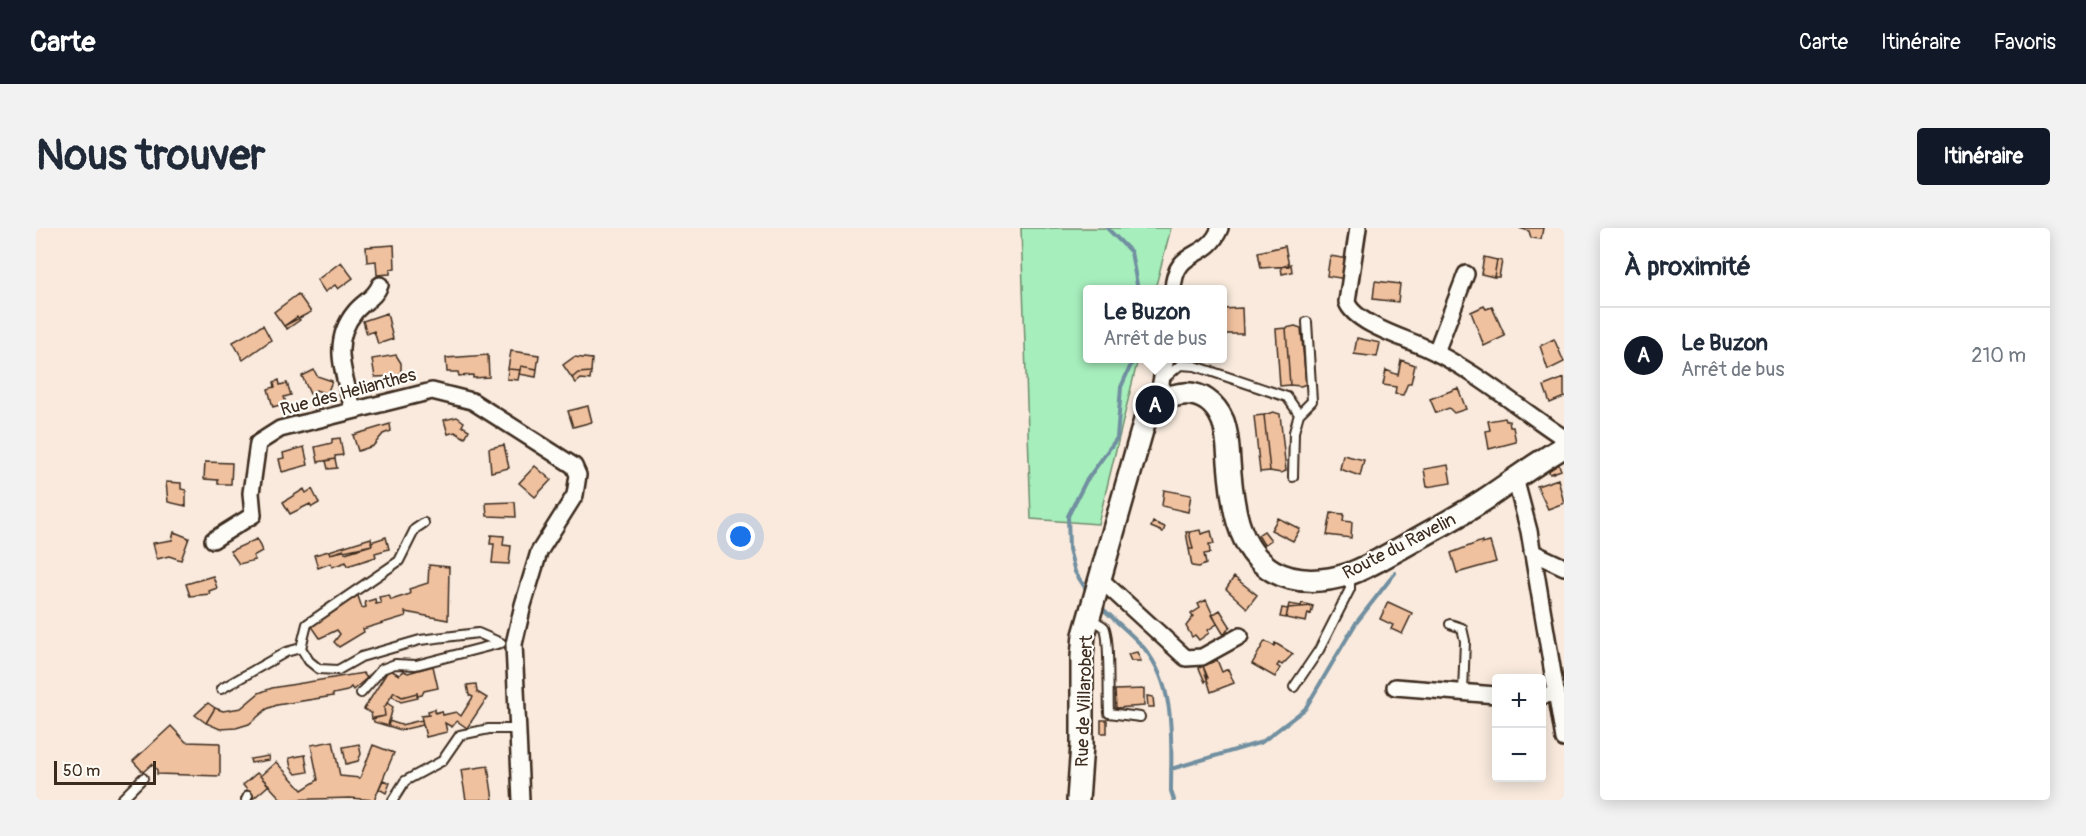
<!DOCTYPE html>
<html lang="fr">
<head>
<meta charset="utf-8">
<style>
  body { margin:0; font-family:Pangolin,sans-serif; background:#f2f2f3; color:#1f2937 }
  .controls { position:absolute; right:18px; bottom:18px; display:grid; overflow:hidden; border-radius:6px; box-shadow:0 3px 15px #0003 }
  .controls button { width:54px; height:54px; display:grid; place-items:center; padding:0; border:0; border-bottom:2px solid #e0e1e3; background:#fff; color:#1f2937; font:30px sans-serif }
  .scale { position:absolute; left:18px; bottom:15px; width:102px; box-sizing:border-box; padding-left:6px; border:3px solid #3b2a1e; border-top:0; font-size:16px; line-height:21px; white-space:nowrap; color:#3b2a1e; -webkit-text-stroke:4px #fdfcf7; paint-order:stroke }
  .you { position:absolute; left:705px; top:309px; width:21px; height:21px; margin:-15px; border:4px solid #fff; border-radius:50%; background:#1a73e8; box-shadow:0 0 0 9px #1a73e833 }
  .badge { display:grid; place-items:center; width:39px; height:39px; border-radius:50%; background:#111827; color:#fff; font-size:20px; font-weight:700 }
  .pin { position:absolute; translate:-50% -50%; border:3px solid #fff; box-shadow:0 2px 6px #0006 }
  .popup { position:absolute; left:1047px; top:57px; width:144px; height:78px; box-sizing:border-box; display:grid; place-content:center; border-radius:6px; background:#fff; filter:drop-shadow(0 2px 4px #0005); font-size:20px; white-space:nowrap; color:#747a83 }
  .popup b { font-size:22px; color:#1f2937 }
  .popup::after { content:''; position:absolute; left:50%; top:100%; margin-left:-12px; border:12px solid transparent; border-top-color:#fff }
  .list { margin:0; padding:0; list-style:none }
  h2 { display:flex; justify-content:space-between; align-items:center; height:78px; margin:0; padding:0 24px; font-size:26px }
  h2 small { font-size:20px; font-weight:400; color:#747a83 }
  .list li { display:grid; grid-template-columns:39px 1fr auto; gap:18px; align-items:center; box-sizing:border-box; height:96px; padding:0 24px; border-top:2px solid #e0e1e3 }
  .list b { display:block; font-size:22px; white-space:nowrap }
  .list p { margin:0; font-size:20px; white-space:nowrap; color:#747a83 }
  .list em { font-size:20px; font-style:normal; color:#747a83 }
  .map { position:relative; flex:none; width:1528px; height:572px; overflow:hidden; border-radius:6px }
  header { display:flex; align-items:center; gap:36px; box-sizing:border-box; height:84px; padding:0 30px; background:#111827; color:#fff }
  header strong { font-size:28px }
  nav { display:flex; gap:33px; margin-inline-start:auto; font-size:21px }
  .intro { display:flex; align-items:center; justify-content:space-between; box-sizing:border-box; height:144px; padding:0 36px }
  h1 { margin:0; font-size:42px }
  .button { padding:15px 27px; border-radius:6px; background:#111827; color:#fff; font-size:21px; font-weight:700 }
  main { display:flex; gap:36px; padding:0 36px }
  aside { flex:1; background:#fff; border-radius:6px; box-shadow:0 3px 15px #0003 }
  .map>svg:first-child { display:block }
  .green { fill:#a6eebc; stroke:#708c6d; stroke-width:1.5 }
  .lines { fill:none; stroke-linecap:round; stroke-linejoin:round }
  .stream { stroke:#718fa0; stroke-width:4 }
  .building { fill:#f0c19f; stroke:#3b2a1e; stroke-width:1.5 }
  .lane-casing { stroke:#3b2a1e; stroke-width:12 }
  .street-casing { stroke:#3b2a1e; stroke-width:20 }
  .secondary-casing { stroke:#3b2a1e; stroke-width:26 }
  .lane { stroke:#fdfcf7; stroke-width:8 }
  .street { stroke:#fdfcf7; stroke-width:15 }
  .secondary { stroke:#fdfcf7; stroke-width:21 }
  .labels { text-anchor:middle; stroke-width:4.5; stroke-linejoin:round; paint-order:stroke }
  .street-label { font-size:18px; fill:#3b2a1e; stroke:#fdfcf7 }
</style>
</head>
<body>
<header>
<strong>Carte</strong>
<nav><a>Carte</a><a>Itinéraire</a><a>Favoris</a></nav>
</header>
<div class="intro"><h1>Nous trouver</h1><a class="button">Itinéraire</a></div>
<main>
<div class="map">
<svg width="1528" height="572" viewBox="0 0 1528 572">
  <rect width="100%" height="100%" fill="#f9eadd"/>
  <filter id="ink" filterUnits="userSpaceOnUse"><feTurbulence type="fractalNoise" baseFrequency=".0167" numOctaves="2"/><feDisplacementMap in="SourceGraphic" scale="12" xChannelSelector="R" yChannelSelector="G"/><feConvolveMatrix kernelMatrix="1 2 1 2 8 2 1 2 1" color-interpolation-filters="sRGB"/></filter>
  <g filter="url(#ink)">
    <path class="green" d="M985,0H1135L1119,61L1052,62V130L1102,131L1062,296L995,291Z"/>
    <g class="lines">
      <path class="stream" d="M1071,0L1095,24L1102,62
        M1053,366L1039,344L1033,321L1032,288L1050,253L1081,210L1085,159L1098,130
        M1064,378C1078,392 1095,405 1108,420C1141,460 1135,515 1135,563L1138,572
        M1135,541L1226,514L1269,481L1320,395L1359,345"/>
    </g>
    <path class="building" d="M1483,0H1507L1505,11L1495,10L1493,3Z
      M358,17L359,40L354,41V46L341,47L340,33L331,34L330,19Z
      M1249,18L1253,38L1225,40L1222,24Z
      M1294,28L1313,31L1310,51L1291,48Z
      M1448,29L1461,32L1458,49L1445,46Z
      M1461,32L1466,33L1463,49H1458Z
      M305,34L317,50L302,61L299,57L289,64L281,52Z
      M1255,36L1256,44L1246,46L1245,39Z
      M1339,53L1364,56L1362,74L1337,71Z
      M262,66L275,84L248,98L238,84Z
      M1448,78L1450,81L1456,79L1469,108L1448,118L1435,84Z
      M1206,80L1207,106H1186V81Z
      M351,85L357,111L342,116L338,103L331,106L327,93Z
      M261,89L264,92L251,101L248,98Z
      M227,97L235,112L207,132L197,114Z
      M1259,98L1265,100L1270,156L1265,158L1254,157L1250,100Z
      M1250,100L1254,157L1244,158L1240,101Z
      M1321,110L1344,115L1341,129L1318,126Z
      M1518,111L1528,134L1512,142L1504,118Z
      M475,123L503,127L501,141L485,138L484,142L472,141Z
      M360,127L365,135V148L339,149L336,131Z
      M452,127L453,149L437,150V147L423,148L422,144H411L410,130Z
      M538,129L556,131L555,144L542,145L536,150L527,137Z
      M1365,132L1379,137L1375,155H1372L1367,167L1359,166L1360,159L1347,157L1350,142L1362,147Z
      M485,138L501,141L500,149L483,146Z
      M472,141L484,142L482,152L471,151Z
      M278,142L281,148L296,153L291,166L280,162L274,166L266,148Z
      M555,144L554,152L545,151L540,155L536,150L542,145Z
      M1528,150V169L1514,175L1508,158Z
      M243,152L244,157L251,155L255,167L248,169L250,175L237,179L232,161L239,159L238,154Z
      M1422,160L1430,181L1418,185L1413,180L1400,185L1394,171Z
      M552,178L556,194L537,199L532,183Z
      M1237,184L1244,186L1250,243L1245,245L1234,243L1228,187Z
      M1228,187L1234,243L1224,244L1218,188Z
      M421,189L428,194L426,198L433,202L429,210L419,204L412,206L408,192Z
      M1469,190L1470,193H1473L1474,199H1477L1480,214L1453,221L1450,203L1454,202L1452,193Z
      M354,196L355,203L347,206L337,218L322,223L317,207Z
      M304,210L307,227L299,228V231L282,234L279,219L296,215V211Z
      M468,217L473,240L455,244L453,220Z
      M268,219L272,237L246,244L243,231L248,230L247,225Z
      M1307,227L1328,232L1324,248L1304,241Z
      M299,231L301,240L292,241L290,233Z
      M1521,232L1525,242L1514,246L1511,239Z
      M169,234L196,235L195,256H182V252L168,251Z
      M1412,237L1415,255L1391,259L1388,241Z
      M499,238L515,252L499,269L483,255Z
      M1522,251L1528,275L1512,281L1501,258Z
      M130,254L145,255V261L150,262V278L132,274Z
      M268,261L270,265L276,261L283,275L276,279L274,276L254,286L247,274Z
      M1128,262L1155,267L1152,284L1126,278Z
      M479,274L480,289L451,288L450,275Z
      M1295,285L1308,286L1307,293L1316,294L1315,310L1291,307Z
      M1242,290L1264,301L1257,313L1235,302Z
      M1117,294L1129,299L1127,304L1115,299Z
      M1164,302L1165,306L1175,303L1178,316H1173L1174,325L1168,326L1170,336L1163,339L1156,338L1153,321H1157L1153,304Z
      M1228,303L1235,312L1228,317L1222,307Z
      M138,304L153,310L145,332L133,328L121,331L117,315L136,312Z
      M1150,304H1153L1157,321H1153Z
      M455,307L468,308L467,317L475,318L473,336L456,335L458,316H454Z
      M350,309L353,321L339,325L340,329L311,338L310,334L296,339L295,335L282,340L278,327L293,323L294,326L308,322L309,325L336,317L335,314Z
      M335,310L336,317L294,326L293,323Z
      M221,311L226,323L217,328L219,332L203,336L194,323Z
      M1446,313V316L1454,314L1460,334L1421,345L1415,325Z
      M393,337L413,339L412,392L369,384L370,388L327,401L328,404L303,419L298,414L304,406L301,402L284,410L275,397L321,365L326,380L330,379L329,374L339,371L340,376L345,375L343,369L353,367L355,372L374,366L373,361L392,355Z
      M177,348L181,360L173,363L174,366L154,368L150,356Z
      M1198,349L1221,367L1211,380L1190,361Z
      M1170,372L1181,396L1172,402L1173,405L1163,412L1159,407L1156,409L1150,398L1157,389L1155,386L1164,380L1162,376Z
      M1352,374L1376,385L1366,406L1355,401L1357,397L1344,391Z
      M1266,375L1277,378L1252,380L1253,376L1265,378Z
      M1277,378L1275,386L1272,385L1270,394L1250,390L1252,380Z
      M1246,380L1252,381L1250,390L1244,389Z
      M1184,382L1194,398L1188,407L1176,387Z
      M1229,413L1238,418L1239,415L1257,426L1246,437L1243,435L1241,438L1244,440L1239,449L1216,436Z
      M1101,424L1105,433H1095L1092,426Z
      M1181,432L1186,444L1192,441L1198,455L1175,464L1167,438Z
      M397,438L402,460L388,463L386,467L381,468V465L366,469L358,464L348,480L349,488L336,491L335,485L328,481L353,441L363,447L368,443L372,445Z
      M1167,438L1172,450L1169,454L1163,440Z
      M327,445L331,450L317,462L315,459L311,463L297,466V468L241,477L231,481L213,496L200,500L184,501L170,495L179,480L187,483L205,480L223,465L236,460Z
      M440,456L441,464L451,470L431,500L421,493L416,499L409,495L411,504L390,509L385,488L393,487L392,483L399,481V485L406,483L407,487L420,484L425,488L437,469L433,467L431,457Z
      M1108,461V478L1080,480L1079,462Z
      M358,464L366,469L381,465L382,470L365,474L356,468Z
      M1111,468L1117,469L1118,479H1112Z
      M172,475L179,480L170,495L159,487Z
      M351,475L357,479L352,498L338,494L337,490L349,488L348,480Z
      M386,492L387,497L365,502L352,498L353,493L365,497Z
      M1065,492H1071V505H1065Z
      M135,498L150,514L184,515V548L121,546V542L116,536L107,544L97,533Z
      M297,513L304,548L324,550L337,517L358,525L338,572L314,570L246,572L224,548L240,534L266,562L282,552L275,517Z
      M323,516L325,526L322,533L310,536L307,519Z
      M269,527L272,544L260,546L255,540L253,530Z
      M232,528L233,532L215,535L214,531Z
      M452,538L457,572H430L425,542Z
      M221,545L233,557L218,570L207,557Z
      M347,552L354,555L350,565L343,561Z"/>
    <g class="lines">
      <g class="lane-casing">
        <path id="lane" d="M1128,151L1144,137L1159,138L1251,169L1263,186
          M1257,249L1258,204L1263,186L1276,173L1271,94
          M388,295L379,301L363,333L271,396L265,420L273,433L283,441L302,442L325,429L384,412L442,405L465,415
          M1056,391C1059,394 1065,396 1068,399C1074,406 1072,470 1073,485L1104,489
          M1414,396L1426,400L1429,413L1427,464
          M1258,459L1283,422L1314,361V346
          M185,461L250,424L265,420
          M325,465L346,441L359,436L380,437L465,415
          M85,572L107,550
          M210,572L212,568
          M357,572L369,553L406,533L424,507L453,501H483"/>
      </g>
      <g class="street-casing">
        <path id="street" d="M1322,0L1311,74C1318,95 1368,110 1388,119C1439,142 1482,180 1528,210
          M1137,62C1139,18 1171,34 1184,0
          M1400,124L1430,46
          M1127,171L1125,154L1130,130
          M317,181C308,146 294,114 319,84C328,73 339,70 344,57
          M1479,250L1493,303L1528,511
          M177,312L217,287L215,265L222,215L244,201L396,163L436,173L538,238L542,247L539,267L503,324L487,377L478,416L485,572
          M1496,324L1528,339
          M1063,350L1150,430L1166,429L1204,408
          M1359,459L1460,467
          M1506,468L1521,465"/>
      </g>
      <g class="secondary-casing">
        <path id="secondary" d="M1042,572L1046,517V429L1048,407L1109,192C1128,159 1171,155 1187,193C1192,206 1192,221 1193,234C1196,273 1200,321 1237,343C1260,356 1289,354 1313,346C1331,340 1348,329 1365,320C1393,304 1422,289 1448,272C1475,254 1500,235 1528,219"/>
      </g>
      <use href="#lane" class="lane"/>
      <use href="#street" class="street"/>
      <use href="#secondary" class="secondary"/>
    </g>
  </g>
  <g class="labels">
    <g class="street-label">
      <text transform="translate(312 164) rotate(-15)" y="6">Rue des Helianthes</text>
      <text transform="translate(1363 318) rotate(-27)" y="6">Route du Ravelin</text>
      <text transform="translate(1048 473) rotate(-88)" y="6">Rue de Villarobert</text>
    </g>
  </g>
</svg>
<div class="controls">
<button>+</button>
<button>−</button>
</div>
<div class="scale">50 m</div>
<div class="you"></div>
<div class="pin badge" style="left:1119px;top:177px">A</div>
<div class="popup"><b>Le Buzon</b>Arrêt de bus</div>
</div>
<aside>
<h2>À proximité<small></small></h2>
<ul class="list">
<li><span class="badge">A</span><div><b>Le Buzon</b><p>Arrêt de bus</p></div><em>210 m</em></li>
</ul>
</aside>
</main>
</body>
</html>
